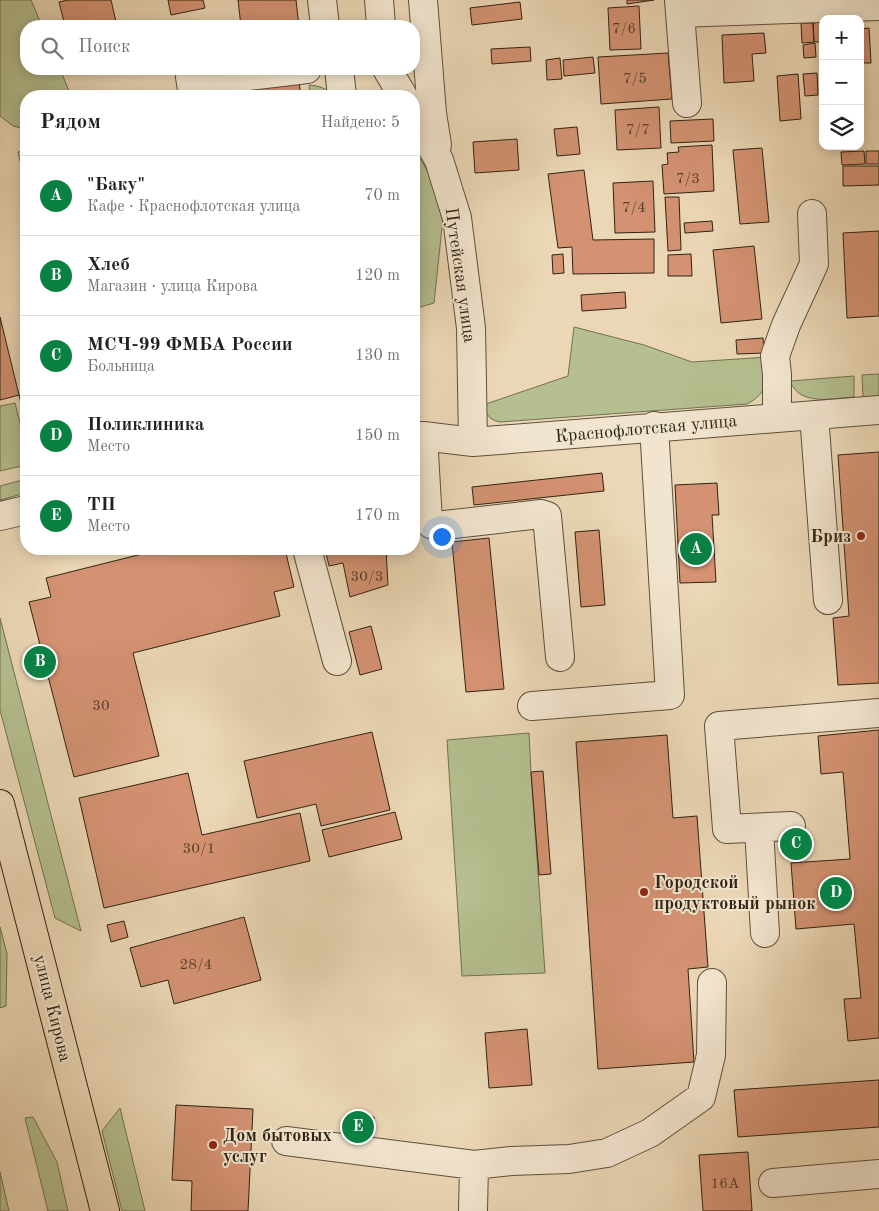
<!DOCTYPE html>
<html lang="ru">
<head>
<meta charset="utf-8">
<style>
  body { margin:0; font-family:"Old Standard TT",serif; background:#f2f2f2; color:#202124 }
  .controls { position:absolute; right:15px; top:15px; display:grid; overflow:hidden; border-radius:10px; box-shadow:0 2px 12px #0003 }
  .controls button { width:45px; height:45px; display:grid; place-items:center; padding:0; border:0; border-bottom:1px solid #e0e0e0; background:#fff; color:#202124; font:25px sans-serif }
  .you { position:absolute; left:441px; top:536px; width:18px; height:18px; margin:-12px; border:4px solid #fff; border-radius:50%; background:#1a73e8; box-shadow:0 0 0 8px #1a73e833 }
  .badge { display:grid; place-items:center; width:32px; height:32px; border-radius:50%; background:#0b8043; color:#fff; font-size:16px; font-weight:700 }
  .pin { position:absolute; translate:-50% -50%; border:2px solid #fff; box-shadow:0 1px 5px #0006 }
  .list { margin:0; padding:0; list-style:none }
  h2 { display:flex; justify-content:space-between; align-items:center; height:65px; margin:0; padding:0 20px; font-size:21px }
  h2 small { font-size:16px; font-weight:400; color:#757577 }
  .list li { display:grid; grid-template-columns:32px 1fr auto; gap:15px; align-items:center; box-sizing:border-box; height:80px; padding:0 20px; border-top:1px solid #e0e0e0 }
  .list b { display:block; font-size:19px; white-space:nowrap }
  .list p { margin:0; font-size:16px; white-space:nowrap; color:#757577 }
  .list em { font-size:16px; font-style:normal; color:#757577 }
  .icon { flex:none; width:28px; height:28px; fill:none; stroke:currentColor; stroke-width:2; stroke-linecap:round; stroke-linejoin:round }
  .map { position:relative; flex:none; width:879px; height:1211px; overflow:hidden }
  .search { position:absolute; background:#fff; box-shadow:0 2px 12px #0003; left:20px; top:20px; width:400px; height:55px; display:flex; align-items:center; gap:12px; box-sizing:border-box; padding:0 18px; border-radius:20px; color:#757577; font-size:19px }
  .panel { position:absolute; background:#fff; box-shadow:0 2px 12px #0003; left:20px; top:90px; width:400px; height:465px; border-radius:20px }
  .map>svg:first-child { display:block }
  .green { fill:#b5bf8f; stroke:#727151 }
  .building { fill:#d49272; stroke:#2f2313 }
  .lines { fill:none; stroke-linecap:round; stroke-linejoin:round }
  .minor-casing { stroke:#5e503c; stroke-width:30 }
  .major-casing { stroke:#2f2313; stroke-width:30 }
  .minor { stroke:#f2e5cf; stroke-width:28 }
  .major { stroke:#ebd7b5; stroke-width:28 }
  .poi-dot { fill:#8f2418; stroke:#f2e5cf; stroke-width:2 }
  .labels { text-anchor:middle; stroke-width:4; stroke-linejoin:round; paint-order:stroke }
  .number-label { font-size:15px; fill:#583f2b }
  .street-label { font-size:18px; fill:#2f2313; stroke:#f2e5cf }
  .poi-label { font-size:18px; font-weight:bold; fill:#2f2313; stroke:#f2e5cf; text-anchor:start }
</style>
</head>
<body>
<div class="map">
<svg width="879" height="1211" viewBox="0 0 879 1211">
  <rect width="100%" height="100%" fill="#ebd7b5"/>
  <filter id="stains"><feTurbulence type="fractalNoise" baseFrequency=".004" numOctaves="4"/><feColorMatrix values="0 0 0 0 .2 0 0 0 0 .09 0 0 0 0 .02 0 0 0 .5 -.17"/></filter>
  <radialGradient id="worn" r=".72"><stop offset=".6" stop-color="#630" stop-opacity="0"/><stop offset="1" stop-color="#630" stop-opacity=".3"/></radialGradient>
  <path class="green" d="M0,0H31L42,26H26V69H60L71,96H26V129L13,126L0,116Z
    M309,85C320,86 326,88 333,96H310Z
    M414,149L445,199L434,303L414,309Z
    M26,150V187L18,152Z
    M574,327L644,345L692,362L769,357C766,379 769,393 747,404L500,422C489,420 487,415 483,405L568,376Z
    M879,374V396L863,397L862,375Z
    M854,376V397C833,398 800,407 790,381Z
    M15,403L26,446V465L0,471V406Z
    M26,479V493L0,500V486Z
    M0,618L81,931L55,918L0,710Z
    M529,733L531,772L545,973L462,976L447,740Z
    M0,927L7,954L6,1006L0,1008Z
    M120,1108L145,1211H122L102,1131Z
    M33,1117L57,1162L68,1211H48L25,1118Z
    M0,1172L9,1211H0Z"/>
  <path class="building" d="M68,0H111L117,26H65L59,2Z
    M168,0H203L205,8L171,15Z
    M238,0H296L299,26H241Z
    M627,0H654L627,4Z
    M520,2L522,19L472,25L470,8Z
    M639,6L641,49L610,50L608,8Z
    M823,22V42H814L813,23Z
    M801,23H813L814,42L802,43Z
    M869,28L871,63H860V29Z
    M764,33L766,53L752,54L754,81L724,83L722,35Z
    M815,43L816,57L804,58L803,45Z
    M530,47L531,61L492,64L491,49Z
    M668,53L672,99L601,104L598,57Z
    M593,57L595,73L564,76L563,60Z
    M560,58L562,79L547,80L546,60Z
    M817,73L818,95L805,96L803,74Z
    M798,74L801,119L780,121L777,76Z
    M299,82L301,96H208V94Z
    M659,107L661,148L617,150L615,110Z
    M713,119L714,141L671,143L670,121Z
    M577,127L580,154L557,156L554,129Z
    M517,139L519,170L475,173L473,142Z
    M712,145L714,191L664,194L662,165L668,164L667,153L679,152L678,147Z
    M762,148L769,222L740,224L733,150Z
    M864,151L865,164L842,165L841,152Z
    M866,151H879V164H866Z
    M843,166H879V185L843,186Z
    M584,170L593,240L654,239V273L573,274L572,247L558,248L548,174Z
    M653,181L655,232L615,233L613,183Z
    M665,197H679L681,250L668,251Z
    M712,221L713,231L685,233L684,223Z
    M879,231V316L847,318L843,233Z
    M754,246L762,319L721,323L713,250Z
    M563,254L564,273L553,274L552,255Z
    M691,254L692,276H668V255Z
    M625,292L626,308L582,311L581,295Z
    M0,317L19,395L0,400Z
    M763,338L764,353L737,354L736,340Z
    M26,393V425L19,395Z
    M879,452V683L838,685L833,618L849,616L838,455Z
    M602,473L604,491L474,505L472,487Z
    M717,483L719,515H712L716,582L680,583L675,485Z
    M599,530L605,605L581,607L575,532Z
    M489,538L504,689L466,692L452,542Z
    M162,549H285L294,587L274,592L280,616L133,653L159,756L74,777L29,602L51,597L46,578Z
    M325,549H386L388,585L350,597L343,563L329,566Z
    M371,626L382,669L360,675L349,632Z
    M879,730V1038L848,1041L844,999L861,998L854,924L796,929L791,863L850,859L843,772L821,774L818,736Z
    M372,732L390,810L321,826L316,804L257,818L244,761Z
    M667,735L673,818L697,816L708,967L688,969L694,1062L598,1069L576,742Z
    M543,771L551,874L539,875L531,772Z
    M188,773L202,835L300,813L310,861L104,908L79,798Z
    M395,812L402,839L329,857L322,830Z
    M244,917L261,980L174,1004L168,980L141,987L130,948Z
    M124,921L128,937L111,942L107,925Z
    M527,1029L532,1085L489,1088L485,1033Z
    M879,1080V1127L738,1137L734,1090Z
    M176,1105L253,1109L248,1211H191L192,1181L172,1180Z
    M345,1115L374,1117L372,1140L343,1138Z
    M748,1152L752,1211H703L699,1155Z"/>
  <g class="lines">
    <g class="minor-casing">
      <path id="minor" d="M322,0L325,26
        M379,0L381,26
        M423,0L432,113L437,145
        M679,0L687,103
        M680,13L879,6
        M339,69L342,96
        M387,69L403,96
        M193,96L190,77H240L307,69
        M414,116L439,160L457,218L471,328L473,442
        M814,415L828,600
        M777,417V375L775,356L786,325L814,264L812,214
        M423,436L428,521L431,524L436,526L541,514L547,516L560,657
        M414,437L423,436L473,442L879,410
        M0,516L26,510
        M307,549L337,661
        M532,706L670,695L654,426
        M791,826L727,829L719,726L879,713
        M759,828L765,933
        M286,1141L474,1165
        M773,1183L879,1174
        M473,1211L474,1165L511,1161L569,1159L607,1153L650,1133L701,1097L711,1055L712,983"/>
    </g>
    <g class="major-casing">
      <path id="major" d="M0,804L105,1211"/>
    </g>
    <use href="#minor" class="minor"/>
    <use href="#major" class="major"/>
  </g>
  <g class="poi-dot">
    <circle cx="861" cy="536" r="5"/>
    <circle cx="644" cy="892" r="5"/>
    <circle cx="213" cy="1145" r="5"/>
  </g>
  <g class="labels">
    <g class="number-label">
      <text x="624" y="33">7/6</text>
      <text x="635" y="83">7/5</text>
      <text x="638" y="134">7/7</text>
      <text x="688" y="183">7/3</text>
      <text x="634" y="212">7/4</text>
      <text x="367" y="581">30/3</text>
      <text x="101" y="710">30</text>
      <text x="199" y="853">30/1</text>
      <text x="196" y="969">28/4</text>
      <text x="725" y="1188">16А</text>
    </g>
    <g class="street-label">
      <text transform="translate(461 275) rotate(82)" y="6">Путейская улица</text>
      <text transform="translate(646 428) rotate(-5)" y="6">Краснофлотская улица</text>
      <text transform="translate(53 1008) rotate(76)" y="6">улица Кирова</text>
    </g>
    <g class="poi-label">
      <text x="851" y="542" text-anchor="end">Бриз</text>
      <text x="654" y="888">Городской<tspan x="654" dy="21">продуктовый рынок</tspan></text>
      <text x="223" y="1141">Дом бытовых<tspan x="223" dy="21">услуг</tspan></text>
    </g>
  </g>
  <rect width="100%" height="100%" filter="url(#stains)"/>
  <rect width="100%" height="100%" fill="url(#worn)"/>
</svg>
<div class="controls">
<button>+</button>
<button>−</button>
<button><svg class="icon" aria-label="layers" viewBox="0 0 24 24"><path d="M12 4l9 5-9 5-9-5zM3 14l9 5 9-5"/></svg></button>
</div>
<div class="you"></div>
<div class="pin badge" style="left:696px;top:549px">A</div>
<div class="pin badge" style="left:40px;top:662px">B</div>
<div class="pin badge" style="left:796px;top:844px">C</div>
<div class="pin badge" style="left:836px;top:893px">D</div>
<div class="pin badge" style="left:358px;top:1127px">E</div>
<div class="search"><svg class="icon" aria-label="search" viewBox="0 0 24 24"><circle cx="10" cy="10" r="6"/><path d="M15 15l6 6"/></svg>Поиск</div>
<section class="panel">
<h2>Рядом<small>Найдено: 5</small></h2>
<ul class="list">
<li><span class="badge">A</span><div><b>&quot;Баку&quot;</b><p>Кафе · Краснофлотская улица</p></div><em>70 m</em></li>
<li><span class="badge">B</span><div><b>Хлеб</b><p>Магазин · улица Кирова</p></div><em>120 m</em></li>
<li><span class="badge">C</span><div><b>МСЧ-99 ФМБА России</b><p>Больница</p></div><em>130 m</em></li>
<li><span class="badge">D</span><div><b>Поликлиника</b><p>Место</p></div><em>150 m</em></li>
<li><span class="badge">E</span><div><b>ТП</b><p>Место</p></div><em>170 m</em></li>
</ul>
</section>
</div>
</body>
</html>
